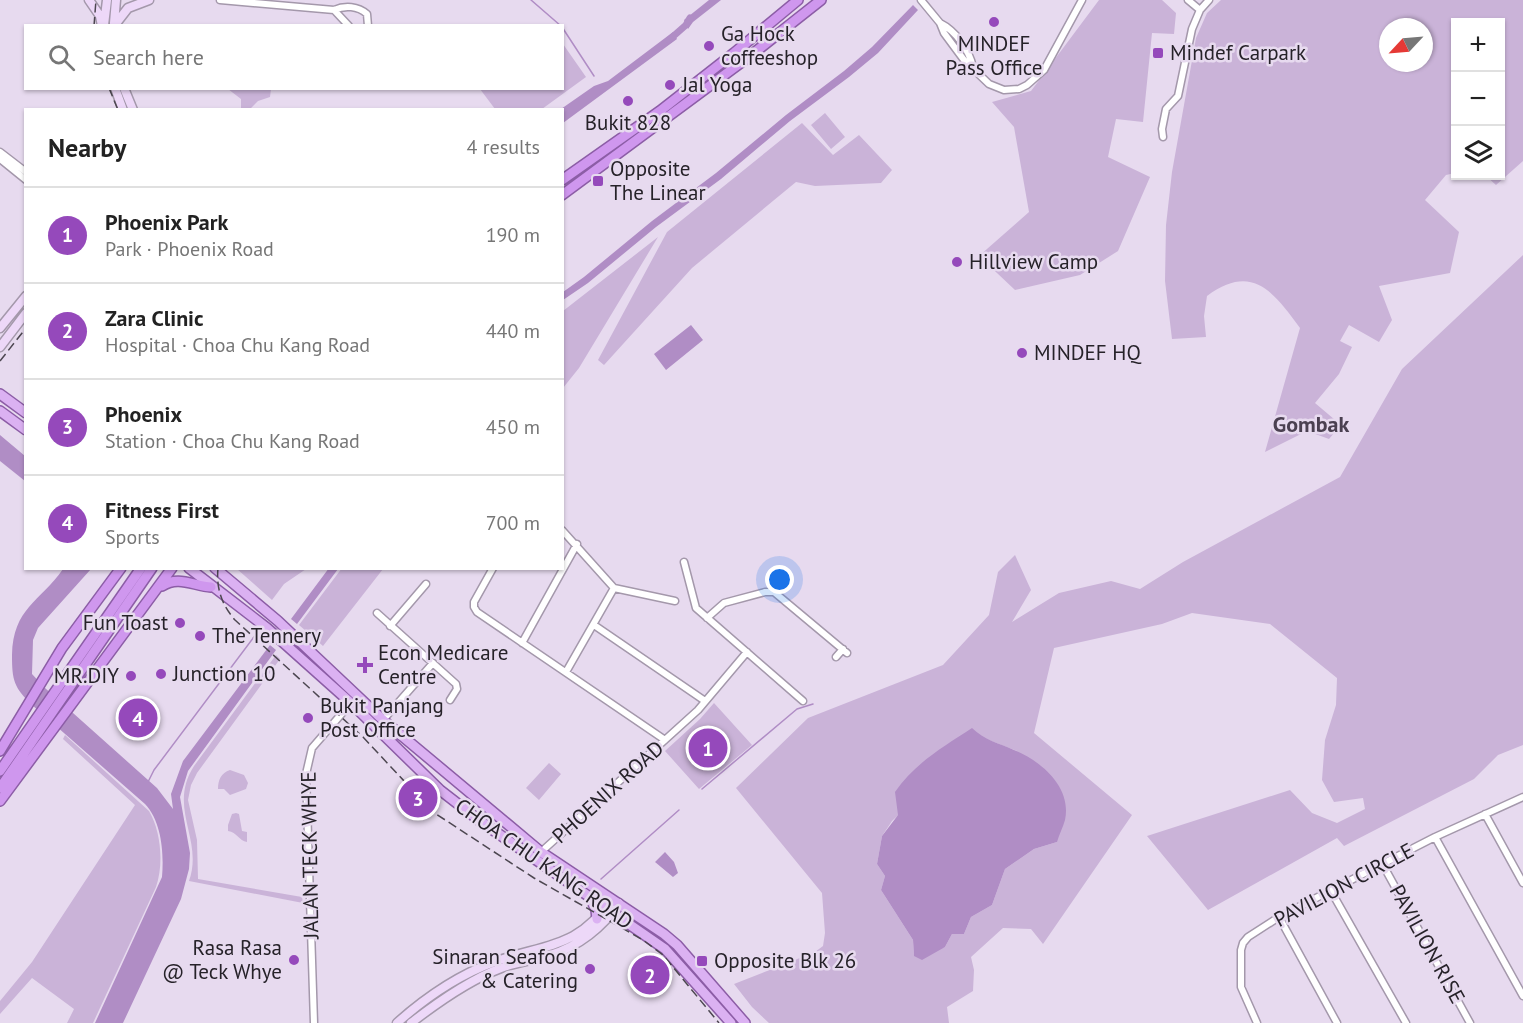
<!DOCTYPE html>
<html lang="en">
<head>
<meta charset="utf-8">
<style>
  body { margin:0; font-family:"PT Sans",sans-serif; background:#f6f6f6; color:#222 }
  .controls { position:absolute; right:18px; top:18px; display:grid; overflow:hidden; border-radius:0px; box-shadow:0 2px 4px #0004 }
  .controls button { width:54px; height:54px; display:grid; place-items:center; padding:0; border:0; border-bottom:2px solid #e0e0e0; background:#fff; color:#222; font:30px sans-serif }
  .compass { position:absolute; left:1379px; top:18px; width:54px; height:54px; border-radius:50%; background:#fff; box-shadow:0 2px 4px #0004; rotate:244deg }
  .you { position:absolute; left:780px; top:580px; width:21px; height:21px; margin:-15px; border:4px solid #fff; border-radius:50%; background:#1a73e8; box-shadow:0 0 0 9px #1a73e833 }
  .badge { display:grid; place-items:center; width:39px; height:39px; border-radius:50%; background:#9549bb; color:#fff; font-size:20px; font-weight:700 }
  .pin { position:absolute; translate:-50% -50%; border:3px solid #fff; box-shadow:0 2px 6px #0006 }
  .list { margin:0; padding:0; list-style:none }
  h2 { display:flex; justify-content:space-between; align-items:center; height:78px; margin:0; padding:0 24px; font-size:26px }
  h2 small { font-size:20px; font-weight:400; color:#767676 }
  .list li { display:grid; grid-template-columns:39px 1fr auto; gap:18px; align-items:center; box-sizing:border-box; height:96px; padding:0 24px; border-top:2px solid #e0e0e0 }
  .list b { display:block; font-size:22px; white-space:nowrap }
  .list p { margin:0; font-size:20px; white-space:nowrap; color:#767676 }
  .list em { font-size:20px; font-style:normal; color:#767676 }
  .icon { flex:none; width:33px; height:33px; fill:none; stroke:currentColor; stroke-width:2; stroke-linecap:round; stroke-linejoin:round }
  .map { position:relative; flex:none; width:1523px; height:1023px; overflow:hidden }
  .search { position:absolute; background:#fff; box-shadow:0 2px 4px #0004; left:24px; top:24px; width:540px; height:66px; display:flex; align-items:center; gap:15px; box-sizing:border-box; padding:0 21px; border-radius:0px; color:#767676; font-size:22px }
  .panel { position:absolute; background:#fff; box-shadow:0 2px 4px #0004; left:24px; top:108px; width:540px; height:462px; border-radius:0px }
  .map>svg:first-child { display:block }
  .green { fill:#cab3d8; fill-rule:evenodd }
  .water { fill:#b08dc5 }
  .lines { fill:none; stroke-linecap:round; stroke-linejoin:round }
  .stream { stroke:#b08dc5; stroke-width:1.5 }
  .canal { stroke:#b08dc5; stroke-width:7 }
  .minor-casing { stroke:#a498ab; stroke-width:9 }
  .secondary-casing { stroke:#a498ab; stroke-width:11 }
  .primary-casing { stroke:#8c5da6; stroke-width:12 }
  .trunk-casing { stroke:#8c5da6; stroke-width:12 }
  .minor { stroke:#fff; stroke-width:6 }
  .secondary { stroke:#edd8f8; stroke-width:8 }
  .primary { stroke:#dbb1f2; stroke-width:9 }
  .trunk { stroke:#cf97ee; stroke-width:9 }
  .rail { stroke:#4d4751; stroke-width:1.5; stroke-dasharray:9 4.5; stroke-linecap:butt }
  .poi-dot { fill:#9549bb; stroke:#e7daef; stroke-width:2 }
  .labels { text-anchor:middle; stroke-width:5; stroke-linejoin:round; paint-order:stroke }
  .poi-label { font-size:21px; fill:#262229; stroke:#e7daef; text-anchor:start }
  .street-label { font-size:21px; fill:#262229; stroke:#e7daef }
  .neighbourhood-label { font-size:22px; font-weight:bold; fill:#4b4051; stroke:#e7daef }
</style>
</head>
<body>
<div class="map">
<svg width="1523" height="1023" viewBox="0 0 1523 1023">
  <rect width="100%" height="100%" fill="#e7daef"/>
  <path class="green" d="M1099,0H1162L1176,13L1174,34L1152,33L1143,122L1116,119L1108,157L1150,177L1118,251L1080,275L1015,290L979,256L1029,212L1014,127L992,102L1031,91Z
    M1221,0H1523V161L1496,185L1486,176H1500V22H1456L1455,173L1446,175L1425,200L1459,232L1450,273L1379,286L1392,320L1379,342L1349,325L1340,341L1352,347L1339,374L1315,403L1341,425L1329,439L1307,431L1265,452L1300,328C1273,291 1252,263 1207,296L1204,316L1206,337L1172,339L1165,281L1166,225L1172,172L1196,38L1207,13ZM1388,27H1424V63H1388Z
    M563,44L586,77L542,109H495L480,89L562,88Z
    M228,89H271L270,97L258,101L249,110L241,109V99Z
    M825,113L845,137L831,149L811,125Z
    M802,123L833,155L859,135L892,170L881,183L815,186L796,182L692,268L604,365L598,360L667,232Z
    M658,237L579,368L563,388V311Z
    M1523,255V745L1498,755L1474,779L1344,846L1337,838L1208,910L1147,836L1290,790L1312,813L1337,823L1365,809L1363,798L1334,802L1322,780L1325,740L1336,705L1337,678L1270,624L1192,613L1162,624L1054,648L1034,733L1132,815L1043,944L1031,929L1003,928L971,957L974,970L973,991L947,1007L949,1023H769L752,1007L734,984L815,952L823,946L825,933L822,893L736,788L808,718L943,665L989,615L998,572L1015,555L1031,590L1012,622L1059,593L1111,581L1140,589L1183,562L1340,477L1402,369ZM981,737L1017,751L1057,842L1034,849L1005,869L992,905L971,917L964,934H952L945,947L914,956L913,940L881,890L885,876L877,864L882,836L892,821Z
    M342,568L383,569L323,646L299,625Z
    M237,569H306L284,584L272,600Z
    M276,655L280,659L197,773L191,785L188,800L197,840L198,879L302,897L303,903L189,881C204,839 167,808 194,766Z
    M714,703L752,745L699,789L665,751L700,719Z
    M65,735L149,811C161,831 164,864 156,887L93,1023H67L74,1009L32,978L0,1014V1001L32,962L135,805L63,739Z
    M549,763L561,774L539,800L526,788Z
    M230,770L244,775L248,783L246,789L230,795L224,789H218C218,780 221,773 230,770Z
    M236,813L239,814L242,831L247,832V842C239,841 237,832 228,831V825L232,814Z"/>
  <path class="water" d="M709,0H721L693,22L688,29L684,20Z
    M913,5L918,10L878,53L849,77L790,121L721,179L656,227L588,283L563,300V292L584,277L652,221L716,173L786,115L844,71L872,47Z
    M673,32L677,39L563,123L561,109L594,86L608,81Z
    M691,325L703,340L666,370L654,354Z
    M0,435L25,456V481L0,461Z
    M329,568L338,569L297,624L291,619Z
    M63,569H91L38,628L33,640L32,674L45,688L157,788L173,809L171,794L183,761L270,645L276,650L188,771L180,797L190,853L189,869L181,899L123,1023H95L162,877C164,854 162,822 145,804L32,705C14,687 12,681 12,655C13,608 40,602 63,569Z
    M972,728C984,740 999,743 1014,750C1041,761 1072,787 1065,820C1063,827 1059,835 1057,842L1034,849L1005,869L992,905L971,917L964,934H952L945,947L922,960L914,956L913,940L881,890L885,876L877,864L882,836L898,815L895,792C915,763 943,747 972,728Z
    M665,852L674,862L678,873L673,877L655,862Z"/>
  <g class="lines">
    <path class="stream" d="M531,0L561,26
      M562,27L594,76
      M148,782L154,770L257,633
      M702,789L797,709L813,704
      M601,879L679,810"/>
    <path class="canal" d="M669,40L686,25L690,18"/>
    <g class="minor-casing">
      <path id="minor" d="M220,0L334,10C345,5 358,6 367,14L368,26
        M921,0L940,23L944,33L964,60L989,84L1004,90L1019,89L1027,85L1044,70L1082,0
        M1188,0L1200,10
        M334,10L349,26
        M940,23C956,31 969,50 973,67
        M1163,137L1162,129L1166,109L1178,96L1192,29L1200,10L1209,0
        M0,152L26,172
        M0,159L26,180
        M562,530L614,588L675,601
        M684,562L696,608L803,701
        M493,568L474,602V607L477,612L665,740
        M377,613L456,684L457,689L450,700
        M707,618L724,603L765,592H774L847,653
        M594,625L705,701
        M390,626L426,584
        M522,643L577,544
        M836,657L843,649
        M566,672L614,588
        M386,732L382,726L383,720L433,663
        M1485,814L1523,883
        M1435,837L1523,996
        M541,852L698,710L747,652
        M1383,865L1470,1023
        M1331,891L1406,1023
        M1279,917L1337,1023
        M314,1023L306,774L312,748L351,703
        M1257,1023L1241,987V950L1243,943L1248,937L1279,917L1435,837L1523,797"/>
    </g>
    <g class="secondary-casing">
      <path id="secondary" d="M89,0L100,16L102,26
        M114,23L116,0
        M104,25L107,0
        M114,26L128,8L149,0
        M115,88L123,110
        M124,88L133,110
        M0,328L26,296
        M0,347L26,313
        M397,1023C425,998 459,975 494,962C544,944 579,949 611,899
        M411,1023C438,1002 469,980 501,968C517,962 534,960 550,955C578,947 603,927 619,903"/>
    </g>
    <g class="primary-casing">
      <path id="primary" d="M0,394L26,413
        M0,411L26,430
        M189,568L267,628L351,703L440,790L480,821L665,949L731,1023
        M215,568L278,621L383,720L541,852L664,934L677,945L745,1023
        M590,897L596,910L597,919"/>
    </g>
    <g class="trunk-casing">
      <path id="trunk" d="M562,180L660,111L734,53L798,0
        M562,195L750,56L821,0
        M162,586C178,575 194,586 211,587
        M0,751L62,648L121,568
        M0,771L141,568
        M0,788L152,568
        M0,801L172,568"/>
    </g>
    <use href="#minor" class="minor"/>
    <use href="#secondary" class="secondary"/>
    <use href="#primary" class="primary"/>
    <use href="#trunk" class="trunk"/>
    <path class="rail" d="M94,26L96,0
      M109,88L118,110
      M0,361L26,328
      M218,568C216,589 222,605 235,620L363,737L433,812L534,878L643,940L663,955L719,1023"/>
  </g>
  <g class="poi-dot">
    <circle cx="994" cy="22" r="6"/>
    <circle cx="709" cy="46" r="6"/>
    <rect x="1152" y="47" width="12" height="12" rx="3"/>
    <circle cx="670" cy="85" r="6"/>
    <circle cx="628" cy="101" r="6"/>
    <rect x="592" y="175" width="12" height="12" rx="3"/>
    <circle cx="957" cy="262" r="6"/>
    <circle cx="1022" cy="353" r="6"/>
    <circle cx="180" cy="623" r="6"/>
    <circle cx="200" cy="636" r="6"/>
    <path d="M362 656h6v6h6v6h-6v6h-6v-6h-6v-6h6z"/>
    <circle cx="161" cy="674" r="6"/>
    <circle cx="131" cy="676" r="6"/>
    <circle cx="308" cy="718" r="6"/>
    <circle cx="294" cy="960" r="6"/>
    <rect x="696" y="955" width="12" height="12" rx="3"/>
    <circle cx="590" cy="969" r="6"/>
  </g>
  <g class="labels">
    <g class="poi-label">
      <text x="721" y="41">Ga Hock<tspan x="721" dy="24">coffeeshop</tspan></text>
      <text x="994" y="51" text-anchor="middle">MINDEF<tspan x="994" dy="24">Pass Office</tspan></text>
      <text x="1170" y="60">Mindef Carpark</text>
      <text x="682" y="92">Jal Yoga</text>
      <text x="628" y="130" text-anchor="middle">Bukit 828</text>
      <text x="610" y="176">Opposite<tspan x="610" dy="24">The Linear</tspan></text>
      <text x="969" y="269">Hillview Camp</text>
      <text x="1034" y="360">MINDEF HQ</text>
      <text x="168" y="630" text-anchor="end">Fun Toast</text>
      <text x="212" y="643">The Tennery</text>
      <text x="378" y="660">Econ Medicare<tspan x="378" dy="24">Centre</tspan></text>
      <text x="173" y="681">Junction 10</text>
      <text x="119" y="683" text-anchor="end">MR.DIY</text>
      <text x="320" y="713">Bukit Panjang<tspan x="320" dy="24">Post Office</tspan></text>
      <text x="282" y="955" text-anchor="end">Rasa Rasa<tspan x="282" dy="24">@ Teck Whye</tspan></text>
      <text x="578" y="964" text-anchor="end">Sinaran Seafood<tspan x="578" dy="24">&amp; Catering</tspan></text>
      <text x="714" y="968">Opposite Blk 26</text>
    </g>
    <g class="street-label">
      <text transform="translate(608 792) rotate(-42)" y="7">PHOENIX ROAD</text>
      <text transform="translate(310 855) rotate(-91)" y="7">JALAN TECK WHYE</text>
      <text transform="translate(544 864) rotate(35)" y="7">CHOA CHU KANG ROAD</text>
      <text transform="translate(1344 885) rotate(-28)" y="7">PAVILION CIRCLE</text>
      <text transform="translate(1427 944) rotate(61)" y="7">PAVILION RISE</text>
    </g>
    <g class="neighbourhood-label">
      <text x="1311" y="432">Gombak</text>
    </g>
  </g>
</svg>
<div class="controls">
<button>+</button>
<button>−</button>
<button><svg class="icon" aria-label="layers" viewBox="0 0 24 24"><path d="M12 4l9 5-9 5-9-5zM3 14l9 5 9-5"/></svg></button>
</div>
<svg class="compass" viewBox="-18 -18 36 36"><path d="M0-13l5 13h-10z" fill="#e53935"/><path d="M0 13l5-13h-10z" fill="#767676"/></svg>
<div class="you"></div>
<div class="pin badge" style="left:708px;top:748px">1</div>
<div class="pin badge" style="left:650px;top:975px">2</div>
<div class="pin badge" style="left:418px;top:798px">3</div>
<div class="pin badge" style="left:138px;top:718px">4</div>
<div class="search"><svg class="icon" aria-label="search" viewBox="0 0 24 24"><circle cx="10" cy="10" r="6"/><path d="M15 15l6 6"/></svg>Search here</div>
<section class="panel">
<h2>Nearby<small>4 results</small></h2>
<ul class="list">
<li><span class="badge">1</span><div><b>Phoenix Park</b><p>Park · Phoenix Road</p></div><em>190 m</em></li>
<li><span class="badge">2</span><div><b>Zara Clinic</b><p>Hospital · Choa Chu Kang Road</p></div><em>440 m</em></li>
<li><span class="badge">3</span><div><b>Phoenix</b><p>Station · Choa Chu Kang Road</p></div><em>450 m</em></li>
<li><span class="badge">4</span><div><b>Fitness First</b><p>Sports</p></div><em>700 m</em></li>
</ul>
</section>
</div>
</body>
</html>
